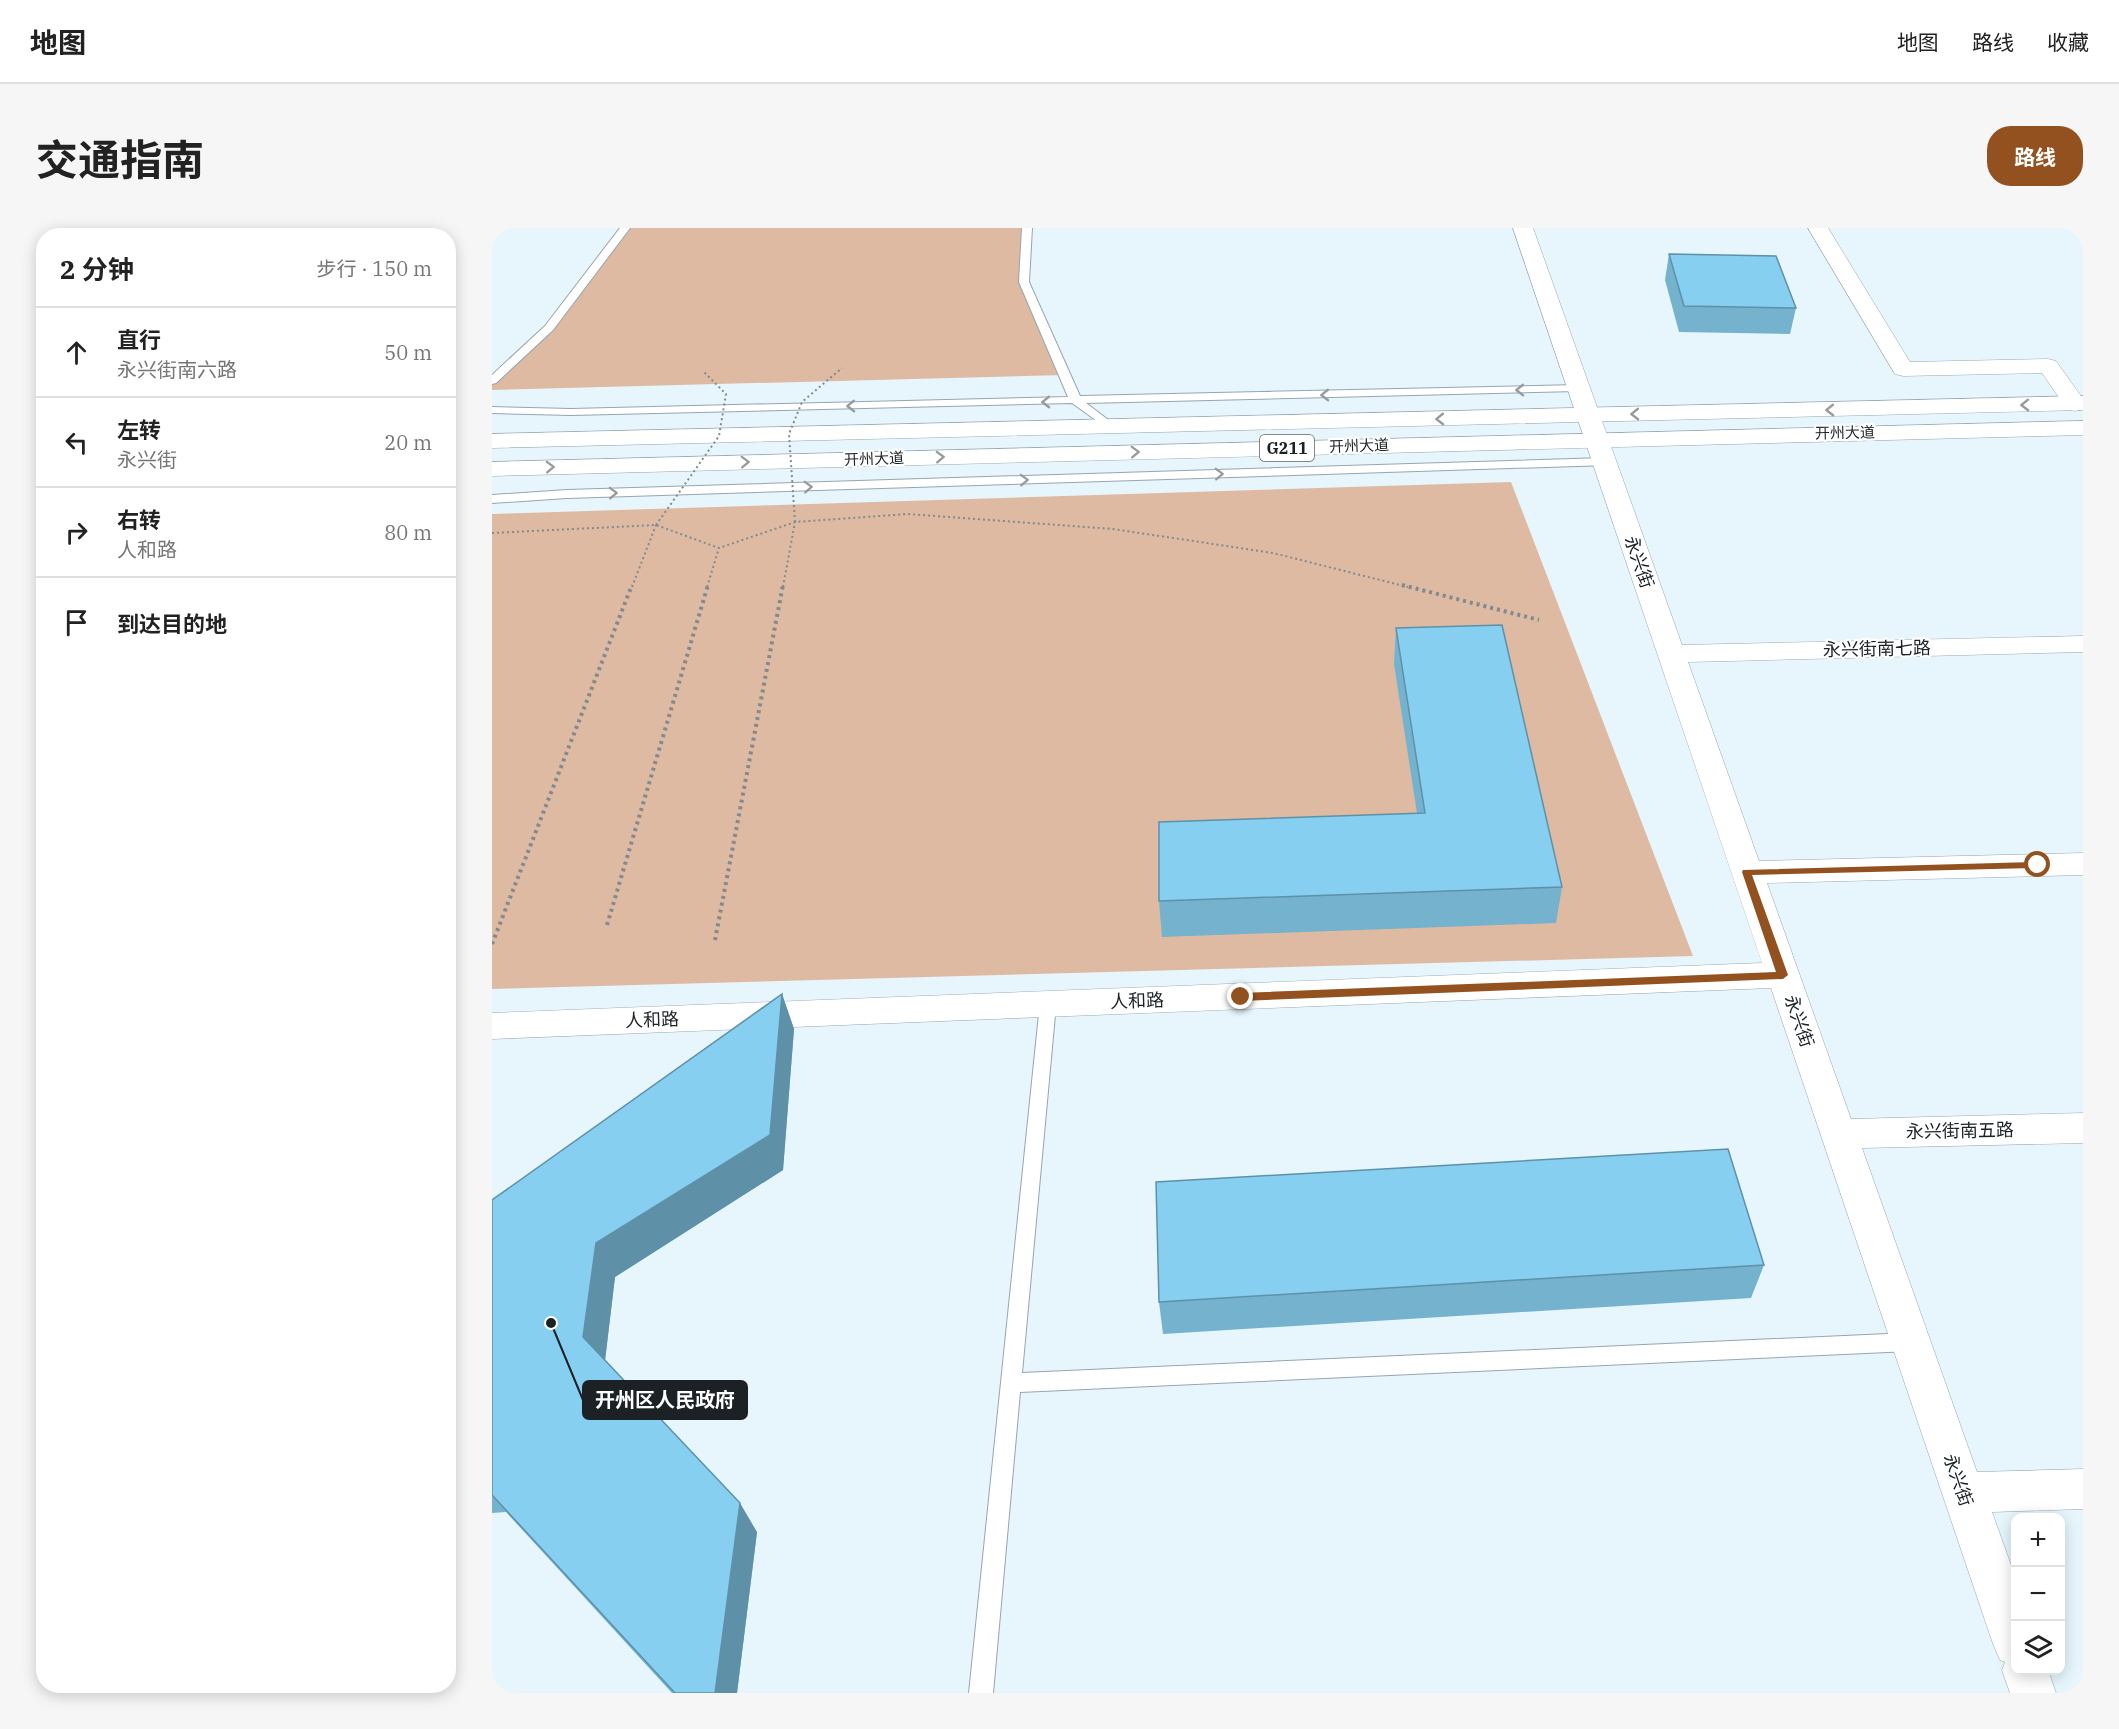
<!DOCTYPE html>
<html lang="zh">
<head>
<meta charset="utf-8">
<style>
  body { margin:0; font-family:"IBM Plex Serif","Noto Sans SC",serif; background:#f6f6f6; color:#222 }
  .controls { position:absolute; right:18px; bottom:18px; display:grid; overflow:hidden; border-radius:12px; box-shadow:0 3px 15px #0003 }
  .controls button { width:54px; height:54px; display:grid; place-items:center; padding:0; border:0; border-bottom:2px solid #e0e0e0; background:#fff; color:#222; font:30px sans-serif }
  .stop { position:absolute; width:18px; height:18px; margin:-14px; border:4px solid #935120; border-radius:50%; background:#fff }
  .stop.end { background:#935120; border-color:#fff; box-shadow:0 2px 6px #0008 }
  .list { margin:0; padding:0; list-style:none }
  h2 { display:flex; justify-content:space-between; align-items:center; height:78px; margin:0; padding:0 24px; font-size:26px }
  h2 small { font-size:20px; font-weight:400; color:#767676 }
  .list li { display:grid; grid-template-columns:39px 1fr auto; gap:18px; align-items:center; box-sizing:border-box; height:90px; padding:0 24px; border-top:2px solid #e0e0e0 }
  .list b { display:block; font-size:22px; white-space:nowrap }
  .list p { margin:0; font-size:20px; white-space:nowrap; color:#767676 }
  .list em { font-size:20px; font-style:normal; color:#767676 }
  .icon { flex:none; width:33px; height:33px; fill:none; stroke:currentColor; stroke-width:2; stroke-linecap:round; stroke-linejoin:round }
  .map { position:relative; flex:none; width:1591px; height:1465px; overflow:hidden; border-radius:24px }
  header { display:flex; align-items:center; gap:36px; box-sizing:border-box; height:84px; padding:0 30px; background:#fff; border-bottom:2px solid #e0e0e0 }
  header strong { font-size:28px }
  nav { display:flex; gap:33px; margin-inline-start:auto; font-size:21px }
  .intro { display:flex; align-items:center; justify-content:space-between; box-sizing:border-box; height:144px; padding:0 36px }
  h1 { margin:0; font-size:42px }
  .button { padding:15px 27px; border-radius:24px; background:#935120; color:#fff; font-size:21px; font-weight:700 }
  main { display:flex; gap:36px; padding:0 36px }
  aside { flex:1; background:#fff; border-radius:24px; box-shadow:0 3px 15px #0003 }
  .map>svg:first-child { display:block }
  .green { fill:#dfbaa2 }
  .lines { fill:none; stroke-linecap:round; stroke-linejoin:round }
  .service-casing { stroke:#95a6af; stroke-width:2 }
  .minor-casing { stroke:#95a6af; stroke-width:1 }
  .trunk-casing { stroke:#95a6af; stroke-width:1 }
  .path-far1 { stroke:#808a90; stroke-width:2; stroke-dasharray:2 3; stroke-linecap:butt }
  .path { stroke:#808a90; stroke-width:4; stroke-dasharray:3 4; stroke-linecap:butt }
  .service { fill:#fff; fill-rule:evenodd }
  .minor { fill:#fff; fill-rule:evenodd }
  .trunk { fill:#fff; fill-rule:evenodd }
  .path-bridge { stroke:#808a90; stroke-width:2; stroke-dasharray:2 3; stroke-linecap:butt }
  .wall { fill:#74b2ce }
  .shaded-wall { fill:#5e91a8 }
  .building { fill:#87cff0; stroke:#5e91a8; stroke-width:1.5 }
  .oneway { stroke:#989b9d }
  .route { fill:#935120 }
  .labels { text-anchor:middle; stroke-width:4.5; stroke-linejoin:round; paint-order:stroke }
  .far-street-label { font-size:15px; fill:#1b2125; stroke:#fff }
  .shield { fill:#fff; stroke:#5f6466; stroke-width:1.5 }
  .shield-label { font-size:16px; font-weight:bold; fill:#1b2125 }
  .street-label { font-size:18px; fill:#1b2125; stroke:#fff }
  .leader { fill:none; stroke:#1b2125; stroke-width:2 }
  .callout-dot { fill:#1b2125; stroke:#fff; stroke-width:2 }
  .callout { fill:#1b2125; stroke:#1b2125; stroke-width:2 }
  .callout-label { font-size:20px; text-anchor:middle; font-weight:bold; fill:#fff }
</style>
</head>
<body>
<header>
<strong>地图</strong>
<nav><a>地图</a><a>路线</a><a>收藏</a></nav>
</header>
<div class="intro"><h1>交通指南</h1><a class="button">路线</a></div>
<main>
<aside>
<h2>2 分钟<small>步行 · 150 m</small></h2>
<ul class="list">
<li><svg class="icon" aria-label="ahead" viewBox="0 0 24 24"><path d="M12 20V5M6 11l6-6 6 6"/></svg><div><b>直行</b><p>永兴街南六路</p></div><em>50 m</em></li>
<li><svg class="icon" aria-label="left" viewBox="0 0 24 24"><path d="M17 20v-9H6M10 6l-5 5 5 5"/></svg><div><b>左转</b><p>永兴街</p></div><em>20 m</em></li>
<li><svg class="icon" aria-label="right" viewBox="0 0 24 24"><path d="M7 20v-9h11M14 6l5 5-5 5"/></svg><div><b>右转</b><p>人和路</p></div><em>80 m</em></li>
<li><svg class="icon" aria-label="arrive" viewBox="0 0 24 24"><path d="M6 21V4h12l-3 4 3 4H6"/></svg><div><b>到达目的地</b></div></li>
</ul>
</aside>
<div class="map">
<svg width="1591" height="1465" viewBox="0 0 1591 1465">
  <rect width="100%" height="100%" fill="#e7f6fd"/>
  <path class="green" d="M133,0H535L532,54L572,147L0,162V153L57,100Z
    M1019,254L1201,728L0,761V286Z"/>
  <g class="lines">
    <g class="service-casing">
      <path id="service" d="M128,0H138L61,102L4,155L0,156V147L53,98Z
        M530,0H540L537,54L588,168L1086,157L1092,160L1086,163L594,175L623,197L625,199L619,203L580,175L79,187L0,185V179L79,181L576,169L527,54Z
        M1112,230L1116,231V237L75,270L0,275V267L75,262Z
        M556,770L562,771L564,776L530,1145L1418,1105L1425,1108L1428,1114L1425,1120L1418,1123L528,1164L501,1465H477L548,776L550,771Z"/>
    </g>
    <g class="minor-casing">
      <path id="minor" d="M1021,0H1041L1190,417L1591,408V424L1196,434L1267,633L1591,625V647L1275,655L1359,891L1591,885V915L1370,920L1485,1244L1591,1241V1281L1500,1284L1524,1351V1442H1556L1564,1465H1518L1510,1442L1513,1434L1508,1432L1501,1416L1279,760L0,811V785L1270,735Z
        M1316,0H1336L1418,134L1556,131L1564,133L1591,171V181L1583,183L1575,181L1550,145L1411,148L1403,146Z"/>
    </g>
    <g class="trunk-casing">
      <path id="trunk" d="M1591,168V182L0,220V206Z
        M1591,193V207L0,248V234Z"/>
    </g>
    <path class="path-far1" d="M0,305L164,297L227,320L303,294L416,286L621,301L781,325L916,359
      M140,359L164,297
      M215,359L227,320
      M291,359L303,294"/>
    <path class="path" d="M910,357L1047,392
      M115,697L216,357
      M223,712L291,357
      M0,716L140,357"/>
    <use href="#service" class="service"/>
    <use href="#minor" class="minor"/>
    <use href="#trunk" class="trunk"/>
    <path class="path-bridge" d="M303,294L297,206L310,174L350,140
      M164,297L227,208L234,166L212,144"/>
  </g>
  <path class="wall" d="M1177,26L1304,80L1298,106L1187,104L1173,52Z
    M904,400L1070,659L1064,695L670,709L667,673L925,585L902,436Z
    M290,766L302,801L291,942L123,1049L113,1132L265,1304L245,1465H180L14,1284L0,1285V972Z
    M1272,1037L1259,1070L671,1106L667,1074Z"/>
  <path class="shaded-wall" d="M290,766L302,801L291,942L123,1049L112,1141L91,1109L104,1015Z
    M248,1275L265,1304L245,1465H223Z"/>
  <path class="building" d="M1177,26L1284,28L1304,80L1192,78Z
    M1010,397L1070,659L667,673V594L933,585L904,400Z
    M290,766L278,907L104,1015L91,1109L248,1275L223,1465H183L0,1267V972Z
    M1236,921L1272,1037L667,1074L664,954Z"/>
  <defs><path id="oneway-chevron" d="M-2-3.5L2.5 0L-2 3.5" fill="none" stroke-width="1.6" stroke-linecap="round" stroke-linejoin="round" transform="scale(1.5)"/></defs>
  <g class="oneway">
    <use href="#oneway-chevron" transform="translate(1028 162) rotate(179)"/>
    <use href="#oneway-chevron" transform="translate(833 167) rotate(179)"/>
    <use href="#oneway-chevron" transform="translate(554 174) rotate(179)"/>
    <use href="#oneway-chevron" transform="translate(1533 177) rotate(179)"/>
    <use href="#oneway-chevron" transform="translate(359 178) rotate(179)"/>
    <use href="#oneway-chevron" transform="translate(1338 182) rotate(179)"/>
    <use href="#oneway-chevron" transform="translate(1143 186) rotate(179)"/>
    <use href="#oneway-chevron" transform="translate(948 191) rotate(179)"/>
    <use href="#oneway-chevron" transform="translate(643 224) rotate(-2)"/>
    <use href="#oneway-chevron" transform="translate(448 229) rotate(-2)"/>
    <use href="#oneway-chevron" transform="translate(253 234) rotate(-2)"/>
    <use href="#oneway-chevron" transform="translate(58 239) rotate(-2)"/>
    <use href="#oneway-chevron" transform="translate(727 246) rotate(-2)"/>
    <use href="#oneway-chevron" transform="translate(532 252) rotate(-2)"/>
    <use href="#oneway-chevron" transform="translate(316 259) rotate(-2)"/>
    <use href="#oneway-chevron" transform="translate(121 265) rotate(-2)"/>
  </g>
  <path class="route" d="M1546,634L1551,637L1546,640L1260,647L1296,747L1291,751L749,773L744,769L749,765L1284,744L1250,644L1251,642Z"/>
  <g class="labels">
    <g class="far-street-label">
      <text transform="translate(1353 205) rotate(-1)" y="5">开州大道</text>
      <text transform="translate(867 218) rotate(-2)" y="5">开州大道</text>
      <text transform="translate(382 231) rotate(-2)" y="5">开州大道</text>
    </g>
    <rect class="shield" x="768" y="207" width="54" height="26" rx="4.5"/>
    <g class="shield-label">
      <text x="795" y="226">G211</text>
    </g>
    <g class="street-label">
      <text transform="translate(1147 334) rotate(71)" y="6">永兴街</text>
      <text transform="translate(1385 421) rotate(-1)" y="6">永兴街南七路</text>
      <text transform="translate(645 773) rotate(-2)" y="6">人和路</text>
      <text transform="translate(160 792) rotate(-2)" y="6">人和路</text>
      <text transform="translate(1307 793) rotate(71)" y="6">永兴街</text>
      <text transform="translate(1468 903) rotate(-1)" y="6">永兴街南五路</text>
      <text transform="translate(1466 1252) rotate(71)" y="6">永兴街</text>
    </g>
  </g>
  <path class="leader" d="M59 1095L91 1172"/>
  <circle class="callout-dot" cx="59" cy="1095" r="6"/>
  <rect class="callout" x="91" y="1153" width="164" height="38" rx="6"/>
  <g class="callout-label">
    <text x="173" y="1179">开州区人民政府</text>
  </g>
</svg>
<div class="controls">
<button>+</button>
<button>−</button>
<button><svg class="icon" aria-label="layers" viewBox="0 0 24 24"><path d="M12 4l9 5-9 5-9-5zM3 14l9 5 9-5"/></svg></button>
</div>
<div class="stop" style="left:1546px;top:637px"></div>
<div class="stop end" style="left:749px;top:769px"></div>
</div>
</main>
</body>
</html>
